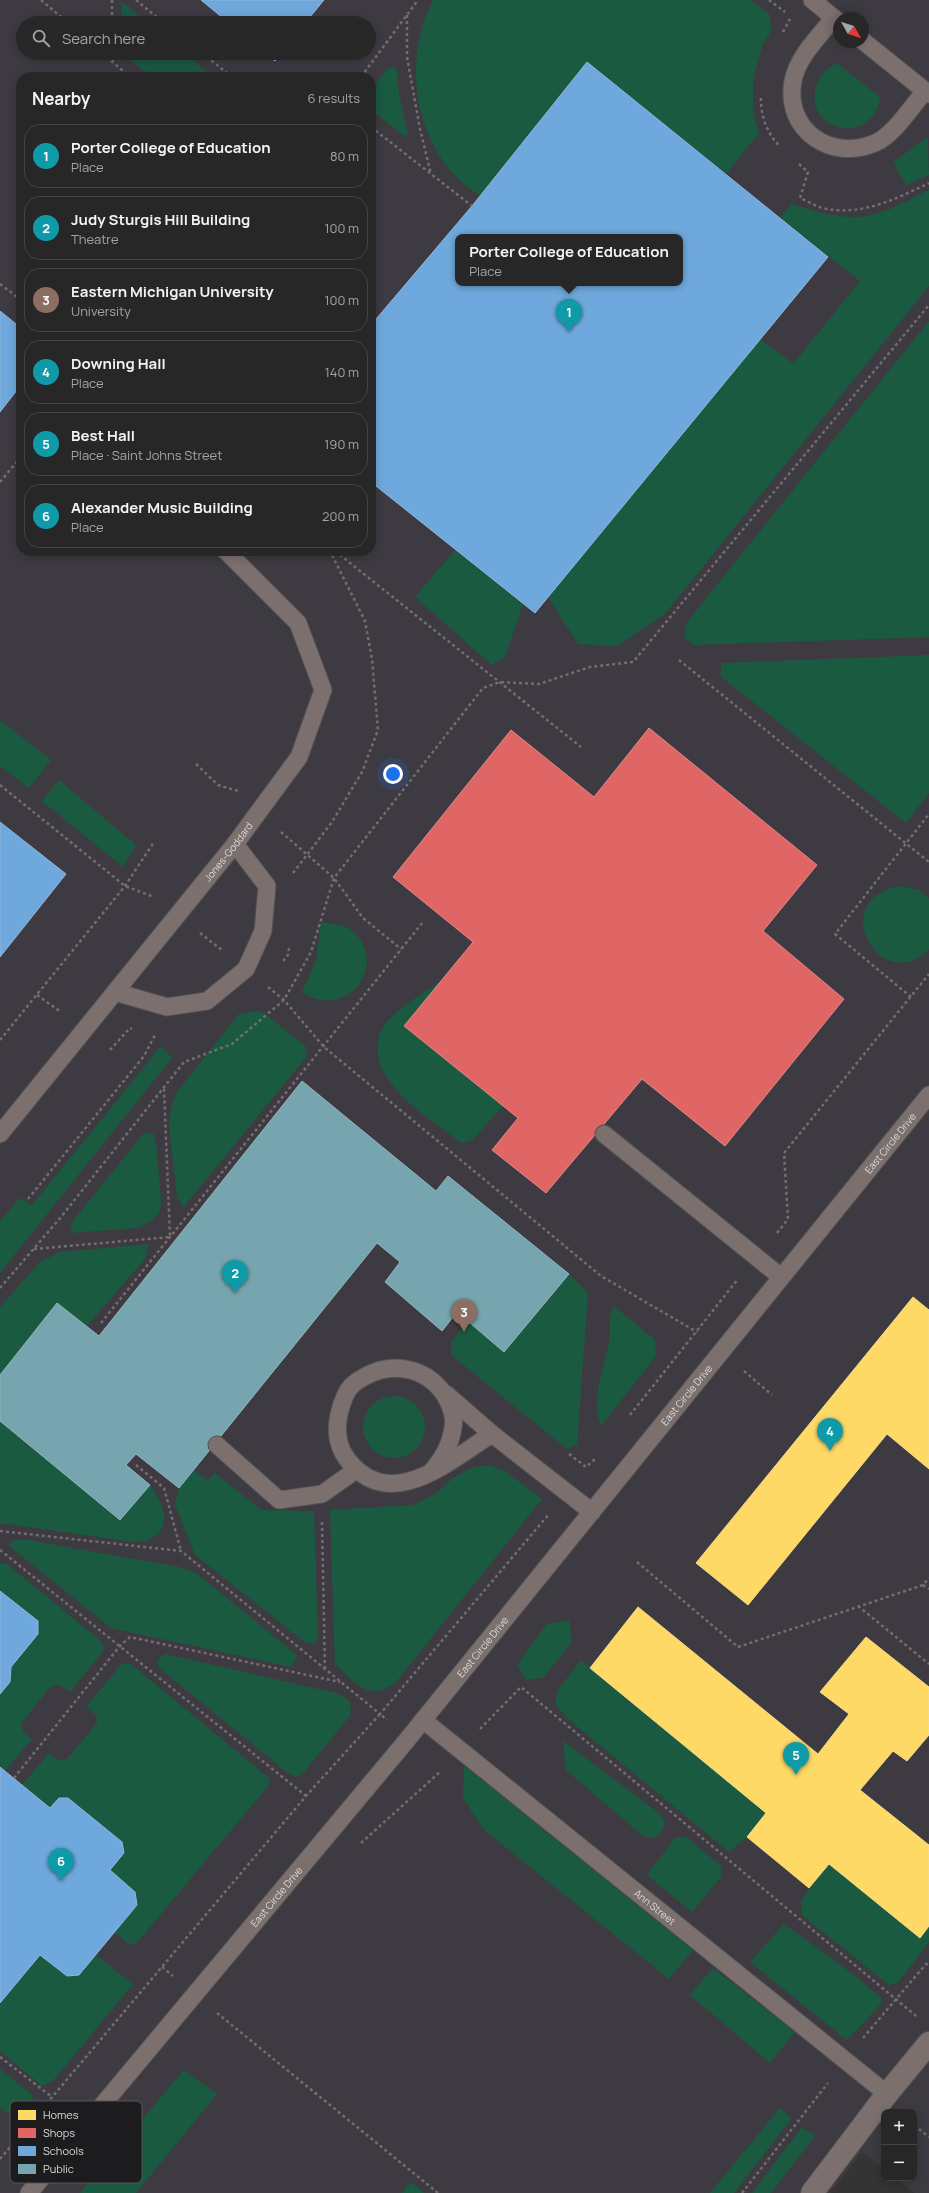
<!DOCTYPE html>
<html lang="en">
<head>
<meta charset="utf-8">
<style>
  body { margin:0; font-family:Manrope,sans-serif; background:#302f30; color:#f1f3f6 }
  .controls { position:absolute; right:12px; bottom:12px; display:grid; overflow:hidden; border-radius:8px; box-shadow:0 2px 10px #0003 }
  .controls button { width:36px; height:36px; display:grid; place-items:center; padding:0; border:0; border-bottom:1px solid #444445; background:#282728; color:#f1f3f6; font:20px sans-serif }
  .compass { position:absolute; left:833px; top:12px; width:36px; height:36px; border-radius:50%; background:#282728; box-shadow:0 2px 10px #0003; rotate:129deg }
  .you { position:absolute; left:393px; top:774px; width:14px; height:14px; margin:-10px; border:3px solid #fff; border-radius:50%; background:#1a73e8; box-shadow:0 0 0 6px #1a73e833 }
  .badge { display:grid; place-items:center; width:26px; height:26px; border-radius:50%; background:#d93025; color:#fff; font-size:13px; font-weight:700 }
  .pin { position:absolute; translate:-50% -33px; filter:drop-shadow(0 1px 2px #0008) }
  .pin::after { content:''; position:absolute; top:21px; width:14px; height:12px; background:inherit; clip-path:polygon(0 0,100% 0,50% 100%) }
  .popup { position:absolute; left:455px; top:234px; width:228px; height:52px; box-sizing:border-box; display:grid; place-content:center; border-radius:8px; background:#282728; filter:drop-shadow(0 1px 3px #0005); font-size:13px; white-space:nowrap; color:#a5a5a8 }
  .popup b { font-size:15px; color:#f1f3f6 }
  .popup::after { content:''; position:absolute; left:50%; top:100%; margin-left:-8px; border:8px solid transparent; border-top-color:#282728 }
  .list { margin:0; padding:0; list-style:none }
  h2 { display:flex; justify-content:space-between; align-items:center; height:52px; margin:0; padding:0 16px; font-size:17px }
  h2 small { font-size:13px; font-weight:400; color:#a5a5a8 }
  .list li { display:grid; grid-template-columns:26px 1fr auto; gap:12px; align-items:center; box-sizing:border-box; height:64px; margin:0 8px 8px; padding:0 8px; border:1px solid #444445; border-radius:16px }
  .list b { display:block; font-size:15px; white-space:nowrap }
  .list p { margin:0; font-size:13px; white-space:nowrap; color:#a5a5a8 }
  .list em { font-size:13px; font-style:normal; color:#a5a5a8 }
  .icon { flex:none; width:22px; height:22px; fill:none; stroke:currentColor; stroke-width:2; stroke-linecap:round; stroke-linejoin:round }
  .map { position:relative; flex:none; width:929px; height:2193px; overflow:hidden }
  .search { position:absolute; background:#282728; box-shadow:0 2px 10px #0003; left:16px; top:16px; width:360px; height:44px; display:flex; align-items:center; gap:10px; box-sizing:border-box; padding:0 14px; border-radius:22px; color:#a5a5a8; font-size:15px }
  .panel { position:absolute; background:#282728; box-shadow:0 2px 10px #0003; left:16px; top:72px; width:360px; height:484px; border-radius:16px }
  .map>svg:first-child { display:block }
  .built { fill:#3e3a42; fill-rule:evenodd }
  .green { fill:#1a5a41 }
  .homes { fill:#ffd966; stroke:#f4da8a }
  .shops { fill:#e06666; stroke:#df898a }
  .schools { fill:#6fa8dc; stroke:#90b7dc; fill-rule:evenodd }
  .public { fill:#76a5af; stroke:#95b5bd }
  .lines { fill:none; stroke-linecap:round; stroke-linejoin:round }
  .lane-casing { stroke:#535253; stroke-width:19 }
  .street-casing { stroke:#535253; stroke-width:24 }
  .path { stroke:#746d6c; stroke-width:2.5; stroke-dasharray:3 3; stroke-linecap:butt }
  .lane { stroke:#7c706e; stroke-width:17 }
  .street { stroke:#7c706e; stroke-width:22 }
  .labels { text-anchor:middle; stroke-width:4; stroke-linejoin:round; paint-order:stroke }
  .street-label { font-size:10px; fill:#dcdbdd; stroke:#1c1b1d }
  .key { fill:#1c1b1d; stroke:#565557; stroke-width:1 }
  .key-label { font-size:11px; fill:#dcdbdd }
</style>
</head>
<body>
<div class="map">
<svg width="929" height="2193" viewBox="0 0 929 2193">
  <rect width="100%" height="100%" fill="#353435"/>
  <path class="built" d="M0,0H929V2193H915L896,2178H914V2112H884V2169L862,2152L830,2193H0ZM839,18H863V42H839ZM23,23H369V53H23ZM21,77H371V551H21ZM458,237H680V283H458Z"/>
  <path class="green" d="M433,0H751L770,15L771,31L763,44L753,79V112L759,133L726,174L587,62L480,196C473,191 465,185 458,179C412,132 404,57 433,0Z
    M122,2L148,23H121Z
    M123,53H184L213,77H151Z
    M837,63L880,97C874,146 803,133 816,87C819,75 826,69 837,63Z
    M394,66L397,71L398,88L408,136L403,135L371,110V90L387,69Z
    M928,137L929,175L906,185L893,162Z
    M929,190V286L665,614L617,646L578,644L548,597L760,339L793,364L860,281L780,218L791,204C818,212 850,223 878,213C896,208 912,198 929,190Z
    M929,321V637L694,645L684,637L687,622Z
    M455,550L523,604L505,657L492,665L415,597Z
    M929,655V793L906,823L720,676L722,663Z
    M0,720L51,760L29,788L0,766Z
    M59,780L136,845L123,867L42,801Z
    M901,886L919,890L929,899V949C881,999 824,898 901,886Z
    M321,922C331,923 343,924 351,930C390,960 350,1023 302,992L316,961Z
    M441,981L404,1026L503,1106L472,1140L462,1143C431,1119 361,1079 381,1031C387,1015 426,991 441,981Z
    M252,1011L264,1013L306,1047L307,1056L183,1208L177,1197L169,1126L171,1108L177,1092L239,1014Z
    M161,1046L172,1058L0,1273V1221L20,1198L32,1205Z
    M153,1133L156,1142L161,1200L160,1211L152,1221L139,1228L71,1233L72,1222L143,1134Z
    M149,1244L145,1259L86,1327L57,1303L0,1375V1307L40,1262L60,1252Z
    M569,1274L588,1293L577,1445L567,1449L451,1355V1342L467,1321L504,1352Z
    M614,1306L655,1340L656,1356L601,1426C590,1403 604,1366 609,1342C611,1330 607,1316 614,1306Z
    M363 1427a31 31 0 1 1 62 0a31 31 0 1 1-62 0Z
    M0,1421L120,1520L150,1485C169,1509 173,1540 134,1542L0,1523Z
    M488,1465L505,1471L542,1499L397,1681C371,1704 355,1683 335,1664L330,1510L412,1505L435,1494L453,1478L471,1468Z
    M194,1470L208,1481L215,1473L261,1510L314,1511L318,1637L314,1644L306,1643L195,1555L175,1505L179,1488Z
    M13,1540H28L179,1567L196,1573L298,1656L291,1667L111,1628L9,1546Z
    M0,1563L7,1564L102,1642L104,1650L70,1692L59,1685L50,1687L21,1724L24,1733L32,1739L5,1771L0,1767V1694L10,1682L11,1667L38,1621L0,1591Z
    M569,1620L572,1642L543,1678L526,1680L517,1665L547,1624Z
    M165,1654L336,1693L349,1700L351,1708L350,1716L303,1773L297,1777L289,1774L158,1667V1659Z
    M581,1660L766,1813L747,1837L729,1852L568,1719L555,1704L557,1691Z
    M122,1663L131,1664L270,1779L269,1785L136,1944H128L114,1932L137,1905L135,1892L110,1870L124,1853L122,1842L68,1798L59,1799L50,1808L22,1785L49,1753L58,1761L67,1759L97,1723L96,1715L86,1707Z
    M563,1741L660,1814L665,1821L663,1830L655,1838L643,1836L566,1770Z
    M464,1766L693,1950L669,1979L483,1829L463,1798Z
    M685,1836L721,1866V1877L692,1912L647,1875L675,1838Z
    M829,1864L919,1938L929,1926V1942L898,1982L889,1985L802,1915L801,1900Z
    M784,1924L854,1975L881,1998V2004L847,2040L750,1962Z
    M40,1955L67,1976L79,1975L96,1955L133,1984L53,2081L42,2086L0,2051V2003Z
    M713,1968L795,2032L770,2063L690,1995Z
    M0,2069L32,2095L34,2104L18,2122L0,2107Z
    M184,2070L217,2094L136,2193H80Z
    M780,2108L792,2118L734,2193H710Z
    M802,2127L815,2136L771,2193H752Z
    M411,2182L424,2193H402Z"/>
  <path class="homes" d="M913,1297L929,1310V1469L887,1434L748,1605L696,1563Z
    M638,1607L818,1754L849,1714L820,1692L866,1637L929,1687V1735L907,1761L893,1751L860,1790L929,1845V1926L920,1938L829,1864L809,1888L747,1837L766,1813L590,1668Z"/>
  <path class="shops" d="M649,728L817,865L763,931L844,999L725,1146L642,1079L546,1193L492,1150L518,1118L404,1026L473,942L393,877L511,730L594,797Z"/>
  <path class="schools" d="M201,0H324L305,23H229Z
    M266,53H281L275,61Z
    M587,62L828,257L535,613L371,482V325L472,206ZM458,237H680V283H458Z
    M0,311L21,328V385L0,412Z
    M0,822L66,874L0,957Z
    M0,1591L38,1621V1634L11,1667L10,1682L0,1694Z
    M0,1767L50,1808L59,1798H68L122,1842L124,1853L110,1870L135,1892L137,1905L79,1975L67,1976L40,1955L0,2003Z"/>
  <path class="public" d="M302,1081L436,1191L448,1176L569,1274L504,1352L457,1312L442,1331L385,1282L400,1262L377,1243L179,1488L136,1454L126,1465L150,1485L120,1520L0,1421V1375L57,1303L99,1336Z"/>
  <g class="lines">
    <g class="lane-casing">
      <g id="lane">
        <path d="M812,0L839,22"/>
        <path d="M834,18C819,36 797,58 793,81C784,130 831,162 875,143C893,136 912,106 925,91"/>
        <path d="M863,41L929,94"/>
        <path d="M115,992L167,1007L207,1001L246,969L263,931L267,886L235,844"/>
        <path id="s1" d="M0,1134L235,844L299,757L323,690L298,623L226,551"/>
        <path d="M604,1134L781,1277"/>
        <path d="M446,1394L492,1434L592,1512"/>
        <path d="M217,1445L279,1500L322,1494L356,1470"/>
        <path d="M432,1471C443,1458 450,1446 453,1428C455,1419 451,1407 447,1399C430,1368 393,1360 364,1377C356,1381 348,1388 345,1396C336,1417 333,1440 347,1459C390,1515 449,1461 492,1434"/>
        <path id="s2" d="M423,1720L887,2094"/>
        <path id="s3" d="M29,2193L407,1740L929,1095"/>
      </g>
    </g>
    <g class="street-casing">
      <path id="street" d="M812,2193L887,2094L929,2043"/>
    </g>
    <path class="path" d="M41,0L68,23
      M112,0V23
      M136,0L164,23
      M769,0L785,12
      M407,15V57L420,129L431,174
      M783,32L790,19
      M102,53L130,77
      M112,53L113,62
      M202,53L232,77
      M361,77L418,0
      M761,98C760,114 768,136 780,146
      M371,127L472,206
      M799,164L808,172L800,198C807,201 815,206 822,208C860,217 896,199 929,183
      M0,284L21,300
      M0,482L21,457
      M335,551L581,747
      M679,660L929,862
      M196,764L218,785L238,791
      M0,785L125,886L154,897
      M281,832L334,878L363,918L401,949
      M293,873L332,822L362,772L378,730L372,659L365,621L330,551
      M200,933L223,951
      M283,961L288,955L289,948
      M268,987L284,1000L324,1047L601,1276L697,1332
      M37,995L61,1012
      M911,997L835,934L929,814
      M0,1040L125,886L154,842
      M110,1050L130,1028L132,1029
      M28,1199L144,1056L156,1033
      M777,1233L788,1219L784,1153L929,974
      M34,1249L170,1237L164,1089
      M0,1288L61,1217L184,1062L232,1044L284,1000L311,952L334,878L483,688L500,682L539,684L590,667L633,662L929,305
      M101,1323L423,922
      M744,1371L772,1395
      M630,1415L738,1279
      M569,1454L586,1467L595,1459
      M136,1465L164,1488L181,1551
      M322,1522L325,1670
      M0,1531L181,1551L380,1714L549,1514
      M0,1550L306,1796
      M637,1562L738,1647L923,1585L929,1578
      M923,1585L929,1589
      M858,1606L929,1664
      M480,1729L521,1687L916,2016
      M14,1778L119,1647L130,1637L340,1682
      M361,1843L441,1771
      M162,1967L173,1976
      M217,2013L438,2193
      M863,2038L926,1964L929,1965
      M0,2057L52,2097
      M919,2129L929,2137
      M0,2159L306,1796L380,1714L387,1720
      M742,2193L828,2083"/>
    <use href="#lane" class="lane"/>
    <use href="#street" class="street"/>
  </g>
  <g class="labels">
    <g class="street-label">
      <text dy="4" stroke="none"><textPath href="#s1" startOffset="363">Jones-Goddard</textPath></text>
      <text dy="4" stroke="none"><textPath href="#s3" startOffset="1358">East Circle Drive</textPath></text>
      <text dy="4" stroke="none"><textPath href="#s3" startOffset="1034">East Circle Drive</textPath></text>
      <text dy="4" stroke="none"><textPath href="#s3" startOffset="710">East Circle Drive</textPath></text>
      <text dy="4" stroke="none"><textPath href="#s3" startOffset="386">East Circle Drive</textPath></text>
      <text dy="4" stroke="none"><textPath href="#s2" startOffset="298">Ann Street</textPath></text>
    </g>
  </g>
  <rect x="10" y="2101" width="132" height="82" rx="6" class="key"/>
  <rect x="18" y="2110" width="18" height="10" fill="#ffd966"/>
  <rect x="18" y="2128" width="18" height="10" fill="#e06666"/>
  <rect x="18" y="2146" width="18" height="10" fill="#6fa8dc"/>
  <rect x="18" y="2164" width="18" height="10" fill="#76a5af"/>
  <g class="key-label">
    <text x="43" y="2119">Homes</text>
    <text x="43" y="2137">Shops</text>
    <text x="43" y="2155">Schools</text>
    <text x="43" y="2173">Public</text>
  </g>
</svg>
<div class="controls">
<button>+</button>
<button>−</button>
</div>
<svg class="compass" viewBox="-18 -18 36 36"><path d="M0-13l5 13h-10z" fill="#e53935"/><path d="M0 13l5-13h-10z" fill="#a5a5a8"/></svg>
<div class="you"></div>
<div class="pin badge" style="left:569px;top:332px;background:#0f9aa8">1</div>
<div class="popup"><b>Porter College of Education</b>Place</div>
<div class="pin badge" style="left:235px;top:1293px;background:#0f9aa8">2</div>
<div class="pin badge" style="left:464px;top:1332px;background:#8d6e63">3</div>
<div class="pin badge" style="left:830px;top:1451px;background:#0f9aa8">4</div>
<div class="pin badge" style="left:796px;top:1775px;background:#0f9aa8">5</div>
<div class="pin badge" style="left:61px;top:1881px;background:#0f9aa8">6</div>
<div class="search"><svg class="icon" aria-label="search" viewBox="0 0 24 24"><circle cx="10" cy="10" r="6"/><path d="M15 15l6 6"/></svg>Search here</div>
<section class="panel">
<h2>Nearby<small>6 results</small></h2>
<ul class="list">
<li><span class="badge" style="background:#0f9aa8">1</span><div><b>Porter College of Education</b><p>Place</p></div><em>80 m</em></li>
<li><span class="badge" style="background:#0f9aa8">2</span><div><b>Judy Sturgis Hill Building</b><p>Theatre</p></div><em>100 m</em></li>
<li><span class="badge" style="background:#8d6e63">3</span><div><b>Eastern Michigan University</b><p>University</p></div><em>100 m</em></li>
<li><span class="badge" style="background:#0f9aa8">4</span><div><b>Downing Hall</b><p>Place</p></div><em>140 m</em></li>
<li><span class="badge" style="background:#0f9aa8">5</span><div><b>Best Hall</b><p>Place · Saint Johns Street</p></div><em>190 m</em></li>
<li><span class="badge" style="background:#0f9aa8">6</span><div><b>Alexander Music Building</b><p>Place</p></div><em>200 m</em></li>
</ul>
</section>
</div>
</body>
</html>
